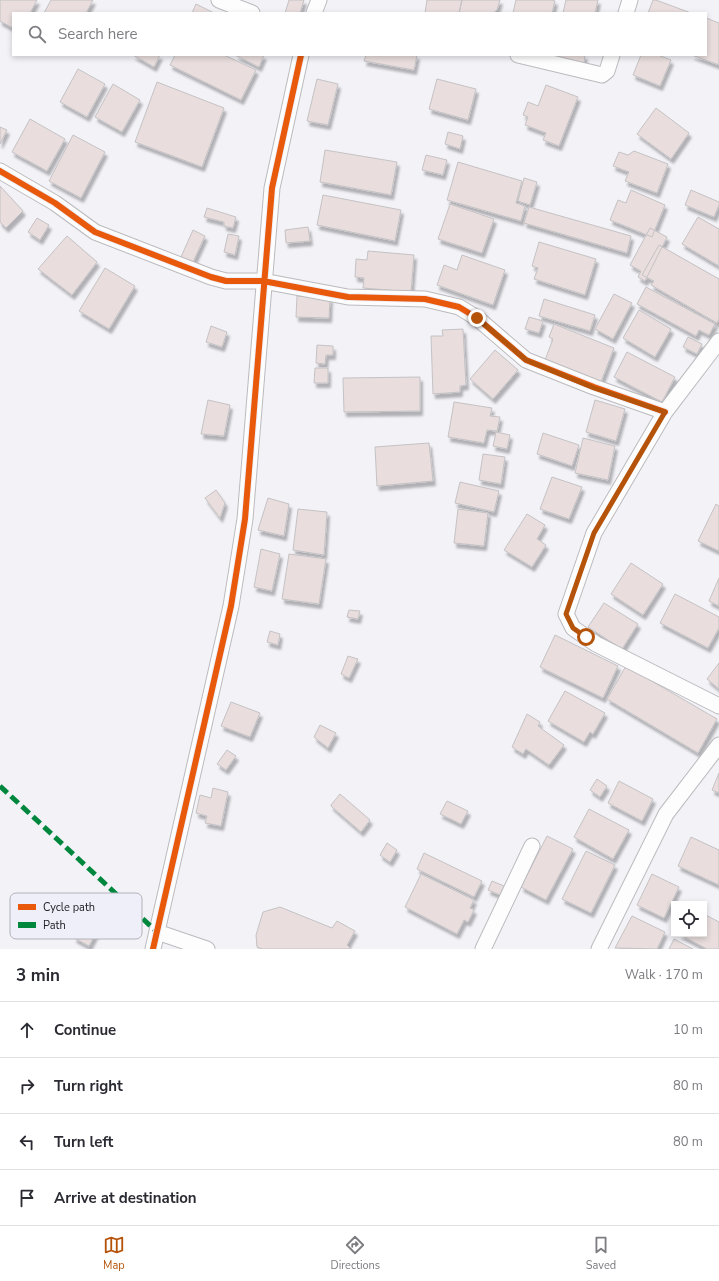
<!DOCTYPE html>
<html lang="en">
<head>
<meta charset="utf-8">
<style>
  body { margin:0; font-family:"Nunito Sans",sans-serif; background:#f2f2f3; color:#2b2b33 }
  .controls { position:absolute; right:12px; bottom:12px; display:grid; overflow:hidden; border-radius:0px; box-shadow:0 2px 6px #0003 }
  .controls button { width:36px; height:36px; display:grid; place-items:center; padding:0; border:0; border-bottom:1px solid #e1e1e2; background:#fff; color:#2b2b33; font:20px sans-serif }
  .stop { position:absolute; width:12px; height:12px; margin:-9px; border:3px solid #b45309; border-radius:50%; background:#fff }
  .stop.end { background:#b45309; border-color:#fff; box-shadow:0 1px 4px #0008 }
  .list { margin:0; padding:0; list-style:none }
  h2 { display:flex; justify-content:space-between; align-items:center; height:52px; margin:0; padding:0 16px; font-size:17px }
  h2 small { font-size:13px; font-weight:400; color:#7c7c81 }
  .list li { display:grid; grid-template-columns:26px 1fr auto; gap:12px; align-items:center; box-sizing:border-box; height:56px; padding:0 16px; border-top:1px solid #e1e1e2 }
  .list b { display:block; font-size:15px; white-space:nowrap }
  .list em { font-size:13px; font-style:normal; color:#7c7c81 }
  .icon { flex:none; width:22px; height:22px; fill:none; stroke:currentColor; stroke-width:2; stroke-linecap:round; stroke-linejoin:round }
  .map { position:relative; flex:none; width:719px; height:949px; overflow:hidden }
  .search { position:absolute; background:#fff; box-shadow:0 2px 6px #0003; left:12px; right:12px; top:12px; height:44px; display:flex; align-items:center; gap:10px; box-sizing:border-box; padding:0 14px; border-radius:0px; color:#7c7c81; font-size:15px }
  .sheet { height:276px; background:#fff }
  nav { display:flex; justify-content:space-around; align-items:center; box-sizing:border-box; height:56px; border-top:1px solid #e1e1e2; background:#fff; font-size:11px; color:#7c7c81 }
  nav a { display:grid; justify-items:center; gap:2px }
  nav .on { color:#b45309 }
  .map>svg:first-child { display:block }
  .building { fill:#e9dddd; stroke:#c4c2c4; filter:url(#shadow) }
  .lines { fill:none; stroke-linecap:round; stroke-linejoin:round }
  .street-casing { stroke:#bbbbbf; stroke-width:17 }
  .street { stroke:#fdfdfe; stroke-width:15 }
  .quiet { stroke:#00873e; stroke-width:5; stroke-dasharray:10 5; stroke-linecap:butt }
  .cycleway-casing { stroke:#efeffa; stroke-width:8 }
  .cycleway { stroke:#e8590c; stroke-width:6 }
  .route { stroke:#b45309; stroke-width:5 }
  .key { fill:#efeffa; stroke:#b2b2ba; stroke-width:1 }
  .key-label { font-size:11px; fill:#222226 }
</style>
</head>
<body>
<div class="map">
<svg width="719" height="949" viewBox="0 0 719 949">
  <defs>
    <filter id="shadow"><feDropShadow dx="2.5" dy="4.5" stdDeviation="1" flood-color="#0004"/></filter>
  </defs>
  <rect width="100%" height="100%" fill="#f2f2f7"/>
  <path class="building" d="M0,0H37L30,13H13V28L0,21Z
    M51,0H93L86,13H44Z
    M289,0H304L300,13H285Z
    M427,0H462L459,13H425Z
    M462,0H500L497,10L493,13H459Z
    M516,0H552L555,1L552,13H513Z
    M566,0H598L595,13H563Z
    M653,0H656L691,13H648Z
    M196,4L214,13H192Z
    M706,18L719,23V65L692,55H706Z
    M133,55H160L154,67Z
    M175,55H224L256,70L241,100L170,65Z
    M235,55H264L259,67Z
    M366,55H417L414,70L364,61Z
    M554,55H585L584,63L553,56Z
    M641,55H658L671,60L660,86L633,75Z
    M78,69L105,84L87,117L60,102Z
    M317,79L338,84L328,125L307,121Z
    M437,79L476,89L468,120L429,109Z
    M157,82L224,108L202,167L135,142Z
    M113,84L140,100L122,132L95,117Z
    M546,85L578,97L559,146L543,140L546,133L525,125L528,117L523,115L528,102L538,106Z
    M656,108L689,133L671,159L637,134Z
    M30,119L65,139L47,171L12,152Z
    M0,127L7,130L0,144Z
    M448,132L463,136L460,149L445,144Z
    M73,135L105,152L81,198L49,181Z
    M325,150L397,162L391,195L320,182Z
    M634,151L668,164L657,193L625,181L629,172L613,166L619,152L628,155Z
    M426,155L447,160L443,175L422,170Z
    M458,162L522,181L516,203L525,206L521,221L447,200Z
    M524,178L537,182L530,205L518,201Z
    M0,186L23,211L6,228L0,222Z
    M631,190L665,205L652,237L610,220L618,200L626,203Z
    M691,190L719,202V205L714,217L685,205Z
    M323,195L401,210L395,241L317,225Z
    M450,204L494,219L482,253L438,239Z
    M529,207L631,236L627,253L524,223Z
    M207,208L236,217L233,228L224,226V222L204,217Z
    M698,217L719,229V266L682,244Z
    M37,218L49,225L40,240L28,232Z
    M308,227L310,241L286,243L285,230Z
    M650,228L667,237L645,281L638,277L641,271L630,265Z
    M193,230L205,236L193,262L181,257Z
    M228,234L239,236L235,255L224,252Z
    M67,236L97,262L72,295L38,269Z
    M539,242L596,259L585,295L534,279L538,268L532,266Z
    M659,245L719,279V319L717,323L651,285L654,281L642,275Z
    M368,251L414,255L411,292L363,288L364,278L355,277L356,259L367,260Z
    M462,255L505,270L493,305L437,285L444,265L457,270Z
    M105,268L135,286L109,329L79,311Z
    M646,287L715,324L709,335L699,330L696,336L637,304Z
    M614,294L632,303L613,339L595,329Z
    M297,296L330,298L329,318L296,317Z
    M544,299L595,315L590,331L539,316Z
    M639,310L671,329L655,357L623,338Z
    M529,317L543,321L539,333L525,329Z
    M554,324L614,348L601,382L545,360L553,339L549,337Z
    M211,326L227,332L222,347L206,342Z
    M463,329L466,385L460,386V392L433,394L431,336H443L442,330Z
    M688,337L702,344L697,354L683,347Z
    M317,345L333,346V355H326L325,364L316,363Z
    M495,350L518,370L493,399L470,379Z
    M627,352L675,377L662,402L614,377Z
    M315,368H328V383H314Z
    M420,377V411L344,412L343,378Z
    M208,400L230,405L224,436L201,434Z
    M595,400L625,409L616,441L586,432Z
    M454,402L492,408L490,416L500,417L497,431L487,430L484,443L448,437Z
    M496,432L510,435L507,449L493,446Z
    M543,433L579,445L572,466L537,454Z
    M583,438L615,446L608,480L575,473Z
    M429,443L433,481L377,486L375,447Z
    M483,454L505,457L501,484L479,480Z
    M552,477L582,487L569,519L540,509Z
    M460,482L499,491L494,512L455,503Z
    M216,490L225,503L220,518L205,498Z
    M268,498L289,504L284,536L258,530Z
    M716,504L719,506V551L698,541Z
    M298,509L327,512L324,555L293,550Z
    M458,509L488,513L484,546L454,543Z
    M527,514L545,525L537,539L546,545L532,567L504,550Z
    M261,549L280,554L272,591L254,587Z
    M289,554L326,559L319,604L282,599Z
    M631,563L663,584L643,615L611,594Z
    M719,578V606L709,601Z
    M675,594L719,617V628L708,648L660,623Z
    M604,603L638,624L622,649L588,627Z
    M349,610L360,611L358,619L347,617Z
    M270,631L280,634L278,645L267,642Z
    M555,635L618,666L603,698L540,667Z
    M348,656L358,659L349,678L341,674Z
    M719,663V689L707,679Z
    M626,666L717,719L698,753L607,699Z
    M565,691L605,713L593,734L590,732L584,742L548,721Z
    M231,702L260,713L250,737L221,726Z
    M527,714L540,722L538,726L564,745L549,765L526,749L523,754L512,747Z
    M320,725L336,733L328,748L314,737Z
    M227,750L236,756L226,770L217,764Z
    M719,773V793L712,790Z
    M597,779L607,786L600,797L590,790Z
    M619,781L653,799L642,821L608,803Z
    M213,788L228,792L221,826L205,823L207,816L196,813L200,795L211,798Z
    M340,794L370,820L361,832L331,806V805Z
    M447,801L468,811L461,824L440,814Z
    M589,809L629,830L613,859L574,837Z
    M547,836L573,849L546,900L521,887Z
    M691,837L719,850V885L678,866Z
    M387,843L397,850L390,862L380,855Z
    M586,851L615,865L591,913L562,899Z
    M424,853L482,881L474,897L417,869Z
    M421,874L474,900L470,908L474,910L468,922L464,920L457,934L405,907Z
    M652,874L679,887L664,918L637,905Z
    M492,881L504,886L500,895L488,890Z
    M280,907L332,928L337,921L355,931L347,945L351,949H262L257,947L256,935L263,912Z
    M704,914L719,922V949H707L679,934H704Z
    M632,916L665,932L657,949L615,948Z
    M81,925L96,933L89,946L74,938Z
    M674,939L693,949H669Z"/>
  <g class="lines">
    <g class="street-casing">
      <path id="street" d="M219,0L252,13
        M314,13L319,0
        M626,13L630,0
        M518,55L602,75L607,71L612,55
        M0,171L55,203L95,232L211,277L226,281H263L348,297L425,299L459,307L477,318L526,360L594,387L665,412
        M719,341L665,412L594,533L566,614L573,628L596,644L719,706
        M157,932L207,949
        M153,949L231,606L245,519L272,188L301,55
        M483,949L532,846
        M599,949L666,814L719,745"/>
    </g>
    <use href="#street" class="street"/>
    <path class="quiet" d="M0,786L157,932"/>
    <g class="cycleway-casing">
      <path id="cycleway" d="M0,171L55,203L95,232L211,277L226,281H263L348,297L425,299L459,307L477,318L526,360L594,387L665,412
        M153,949L231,606L245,519L272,188L301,55"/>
    </g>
    <use href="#cycleway" class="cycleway"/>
  </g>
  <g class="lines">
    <path class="route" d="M477,318L526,360L594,388L665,412L594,533L566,614L573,628L586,637"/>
  </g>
  <rect x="10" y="893" width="132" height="46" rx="6" class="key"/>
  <rect x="18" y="904" width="18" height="6" fill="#e8590c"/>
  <rect x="18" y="922" width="18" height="6" fill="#00873e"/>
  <g class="key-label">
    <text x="43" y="911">Cycle path</text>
    <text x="43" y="929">Path</text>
  </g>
</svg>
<div class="controls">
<button><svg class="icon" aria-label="locate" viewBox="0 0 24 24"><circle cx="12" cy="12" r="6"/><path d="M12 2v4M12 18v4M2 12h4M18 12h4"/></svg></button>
</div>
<div class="stop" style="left:586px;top:637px"></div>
<div class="stop end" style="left:477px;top:318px"></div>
<div class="search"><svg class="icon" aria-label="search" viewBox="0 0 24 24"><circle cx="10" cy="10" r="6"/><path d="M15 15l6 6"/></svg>Search here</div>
</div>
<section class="sheet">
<h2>3 min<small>Walk · 170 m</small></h2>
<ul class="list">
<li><svg class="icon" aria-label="ahead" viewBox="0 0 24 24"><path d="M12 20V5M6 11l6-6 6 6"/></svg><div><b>Continue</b></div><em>10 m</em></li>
<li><svg class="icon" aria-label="right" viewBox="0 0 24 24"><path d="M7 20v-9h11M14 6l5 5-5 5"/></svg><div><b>Turn right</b></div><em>80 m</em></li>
<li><svg class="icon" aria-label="left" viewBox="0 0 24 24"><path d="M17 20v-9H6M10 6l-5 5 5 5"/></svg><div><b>Turn left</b></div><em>80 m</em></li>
<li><svg class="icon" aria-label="arrive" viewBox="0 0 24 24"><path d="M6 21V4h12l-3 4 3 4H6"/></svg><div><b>Arrive at destination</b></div></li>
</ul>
</section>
<nav>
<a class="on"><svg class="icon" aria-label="map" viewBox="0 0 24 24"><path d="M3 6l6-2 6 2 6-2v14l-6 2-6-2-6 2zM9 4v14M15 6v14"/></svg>Map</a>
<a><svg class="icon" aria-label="directions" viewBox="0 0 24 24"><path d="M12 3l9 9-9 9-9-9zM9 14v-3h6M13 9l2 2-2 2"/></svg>Directions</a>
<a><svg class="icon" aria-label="saved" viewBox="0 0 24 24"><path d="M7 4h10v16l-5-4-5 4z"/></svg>Saved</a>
</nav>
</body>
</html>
